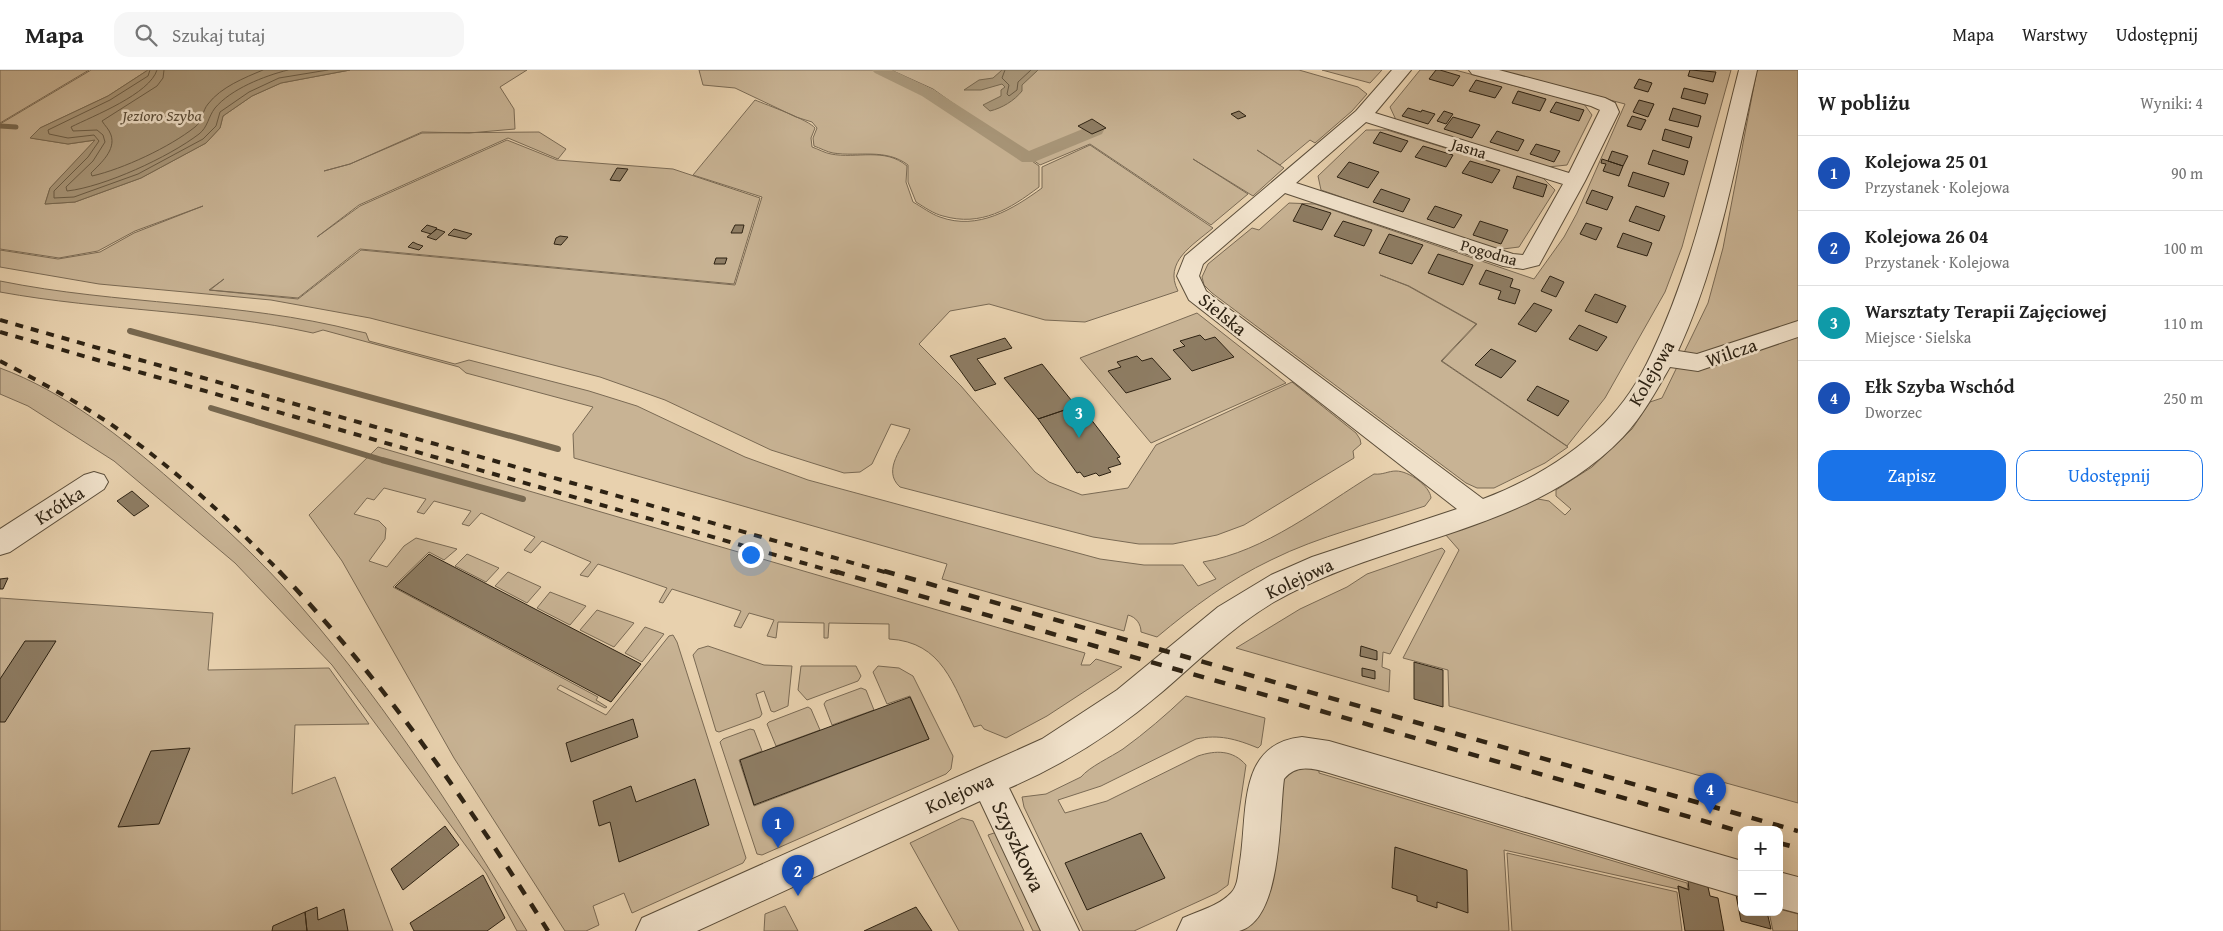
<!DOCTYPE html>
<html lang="pl">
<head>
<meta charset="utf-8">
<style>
  body { margin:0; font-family:"Gentium Book Plus",serif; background:#f6f6f6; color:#222 }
  .controls { position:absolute; right:15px; bottom:15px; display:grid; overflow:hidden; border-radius:10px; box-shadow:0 5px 20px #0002 }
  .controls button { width:45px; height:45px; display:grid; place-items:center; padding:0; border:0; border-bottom:1px solid #e0e0e0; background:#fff; color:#222; font:25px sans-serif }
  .you { position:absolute; left:750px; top:484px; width:18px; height:18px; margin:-12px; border:4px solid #fff; border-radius:50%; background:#1a73e8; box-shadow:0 0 0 8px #1a73e833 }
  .badge { display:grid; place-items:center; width:32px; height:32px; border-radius:50%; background:#1a73e8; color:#fff; font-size:16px; font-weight:700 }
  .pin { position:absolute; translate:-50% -41px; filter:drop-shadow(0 1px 2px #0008) }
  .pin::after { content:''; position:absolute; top:26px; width:18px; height:15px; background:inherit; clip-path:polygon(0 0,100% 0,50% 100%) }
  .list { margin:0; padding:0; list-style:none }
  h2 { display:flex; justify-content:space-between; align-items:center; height:65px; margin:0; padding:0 20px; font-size:21px }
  h2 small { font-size:16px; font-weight:400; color:#767676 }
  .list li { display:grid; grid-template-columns:32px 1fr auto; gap:15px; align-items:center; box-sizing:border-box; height:75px; padding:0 20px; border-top:1px solid #e0e0e0 }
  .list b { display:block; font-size:19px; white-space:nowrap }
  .list p { margin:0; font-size:16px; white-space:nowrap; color:#767676 }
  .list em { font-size:16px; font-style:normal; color:#767676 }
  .actions { display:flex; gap:10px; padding:15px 20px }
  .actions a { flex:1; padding:11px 0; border:1px solid #1a73e8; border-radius:15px; text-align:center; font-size:18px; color:#1a73e8 }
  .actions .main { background:#1a73e8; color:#fff }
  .icon { flex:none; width:28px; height:28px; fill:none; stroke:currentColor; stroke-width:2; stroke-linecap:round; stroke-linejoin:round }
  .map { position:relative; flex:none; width:1798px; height:861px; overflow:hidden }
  header { display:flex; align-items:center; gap:30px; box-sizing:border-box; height:70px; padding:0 25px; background:#fff; border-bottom:1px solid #e0e0e0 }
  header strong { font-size:24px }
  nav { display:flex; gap:28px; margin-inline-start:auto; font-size:18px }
  .search { width:350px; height:45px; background:#f6f6f6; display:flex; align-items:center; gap:12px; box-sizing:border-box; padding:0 18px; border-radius:15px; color:#767676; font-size:19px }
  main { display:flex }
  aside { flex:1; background:#fff }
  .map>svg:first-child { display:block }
  .green { fill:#c8b394; stroke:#7a6a54 }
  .water { fill:#a89679; stroke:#776850 }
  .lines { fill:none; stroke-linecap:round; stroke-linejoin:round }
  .shore { stroke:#6a5c46; stroke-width:1 }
  .stream-far1 { stroke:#776850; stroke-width:5 }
  .stream { stroke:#776850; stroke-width:6 }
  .canal { fill:#a89679; fill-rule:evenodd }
  .building { fill:#8e7d64; stroke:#2d2213 }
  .minor-casing { stroke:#5c4e3a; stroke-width:2 }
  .minor { fill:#f0e1ca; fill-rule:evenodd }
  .rail-far1 { stroke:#2d2213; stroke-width:4; stroke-dasharray:8 8; stroke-linecap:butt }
  .rail { stroke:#2d2213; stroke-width:4.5; stroke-dasharray:11 11; stroke-linecap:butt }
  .labels { text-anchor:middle; stroke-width:5; stroke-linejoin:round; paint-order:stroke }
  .far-water-label { font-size:16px; font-style:italic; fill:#584b37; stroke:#f0e1ca }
  .far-street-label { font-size:16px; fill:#2d2213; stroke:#f0e1ca }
  .street-label { font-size:19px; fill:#2d2213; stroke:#f0e1ca }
  .near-street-label { font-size:22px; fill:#2d2213; stroke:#f0e1ca }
</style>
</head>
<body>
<header>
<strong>Mapa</strong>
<div class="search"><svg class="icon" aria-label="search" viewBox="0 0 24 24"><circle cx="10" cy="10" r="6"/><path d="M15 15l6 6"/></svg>Szukaj tutaj</div>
<nav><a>Mapa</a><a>Warstwy</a><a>Udostępnij</a></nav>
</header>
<main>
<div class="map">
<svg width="1798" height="861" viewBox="0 0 1798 861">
  <rect width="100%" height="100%" fill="#e8d1ae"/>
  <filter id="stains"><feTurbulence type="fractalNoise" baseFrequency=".004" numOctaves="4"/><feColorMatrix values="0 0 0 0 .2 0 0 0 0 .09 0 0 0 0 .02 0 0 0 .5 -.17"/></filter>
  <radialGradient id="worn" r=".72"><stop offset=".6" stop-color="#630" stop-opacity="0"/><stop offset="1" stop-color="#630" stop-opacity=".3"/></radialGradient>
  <path class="green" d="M0,0H89L0,53Z
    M91,0H148L108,26L40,58L31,68L68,74L96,70L50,118L45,134L75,132L141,108L206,73L220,58L223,46L252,26L281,13L350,0H527L500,17L514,39L515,59L469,63L422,62L350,94L324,101L350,94L422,63L539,62L566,79L558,89L508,68L359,135L317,167L360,136L507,70L557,90L673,99L760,128L734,214L360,179L298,228L210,220L224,209L209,220L298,229L361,180L735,215L762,127L693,105L755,30C767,35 809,50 815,58L811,68L812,77C818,79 825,83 831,84C856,89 885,77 907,96L906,112L913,132C922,137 931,144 940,147C978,161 1013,139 1042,118V97L1090,75L1213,158C1193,175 1163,192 1178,221L1085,252L1045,250L989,234L950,241L919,274L961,316L1035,402L1049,412L1082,425L1128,418L1156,375L1292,312L1356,363L1360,369L1361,374L1353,381L1354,388L1244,455L1217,465L1173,474H1139L1093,467L900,417C881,400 904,377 910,359L891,354L872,394L860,402L844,403L771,380L665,330L600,307L370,248L271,230L99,214L0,197V180L58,189L100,182L134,163L203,136L135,161L98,181L59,188L0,179V54Z
    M699,0H889L932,20L1039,96V117C1010,139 981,157 943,146C934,144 924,137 916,132L908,112V95C886,78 859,87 833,83C827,82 820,78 814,76L813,68L817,58L812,52L796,47L735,18L703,15Z
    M891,0H1299L1358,17L1367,24L1352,41L1315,73L1310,70L1280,95L1257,80L1284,98L1253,126L1193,89L1248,124L1211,155L1090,74L1040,95L933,19Z
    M1322,0H1382L1370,13Z
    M1420,0H1455L1584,34L1592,45L1567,95L1548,97L1396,50L1390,37Z
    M1495,0H1731L1682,177L1665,222L1605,328L1567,376L1442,291L1477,254L1409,216L1380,205L1408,216L1476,254L1441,291L1568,377L1545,393L1494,418H1477L1466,413L1212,223L1204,215L1202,207L1208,194L1252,158L1259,160L1289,133L1315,134L1534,209L1564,167L1577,143L1625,34Z
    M1757,0H1798V733L1449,636L1448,600L1403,588L1459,480L1445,464L1538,429L1549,431L1565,445L1571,439L1556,426V420L1592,397L1632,359L1650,332L1662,328L1708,233L1723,178Z
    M1366,60H1387L1543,108L1555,120L1519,177L1495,180L1321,120L1318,106Z
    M0,211C118,235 240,231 357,261L366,263L369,271L455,294L469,290L589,321L637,336L745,387L808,410L1100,489L1144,495H1183L1198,516L1216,509L1203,492C1266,481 1320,437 1374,404C1383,405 1388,401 1396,401C1409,401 1430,416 1431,428L1425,436C1374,453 1319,466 1271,490C1229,510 1193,537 1157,567L1141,562C1141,554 1136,547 1128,545L1124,561L942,509L947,494L574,388L573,364L593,337L466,303L459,297L323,260L313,263C210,240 104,241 0,222Z
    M1197,243L1286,313L1151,373L1080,288Z
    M0,298C63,321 123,368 173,412C211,445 248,478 282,515C377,620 454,740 527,861H517L486,803L332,595L235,493L114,391L28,336L0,324Z
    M378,377L1085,583L1081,595H1090L1096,589L1122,597L1047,646L1006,668L984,659L981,655L974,657C953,615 943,572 889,569V554L829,553L828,568H824V553L778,552L776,568L767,566L774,550L749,543L741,558L734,556L741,541L672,519L663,533L659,532L667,518L598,494L588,507L580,505L591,492L542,471L531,483L524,480L535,467L481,443L469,456L462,454L471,441L434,431L424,444L417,442L426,429L384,418L374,430L367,428L354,444L379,451L386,458L385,469L369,491L387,497L404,476L416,468L457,479L444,490L429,482L393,517L598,627L596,630L607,637L605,638L560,615L557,619L606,645L669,566L673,565L677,572L746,788L743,793L632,843L624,823L593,836L599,855L586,861H565L454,688L342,491L309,445Z
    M1442,478L1445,481L1390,584L1383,582L1382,597L1390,600L1389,622L1236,578L1300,539L1347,517L1367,504Z
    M467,484L499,498L486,512L455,496Z
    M508,502L541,517L527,533L495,516Z
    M550,522L586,536L570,555L537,538Z
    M0,528L213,543L208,600L329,598L369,654L295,655L292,724L335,707L393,861H0Z
    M597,540L634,553L614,577L580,560Z
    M645,557L664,564L642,592L625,583Z
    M708,576L764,595L792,596L788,636L774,642L771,641L764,621L756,624L762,644L760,647L719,662L716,661L693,585L698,579Z
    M801,596H856L861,606L858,611L807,630L798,620Z
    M878,596L899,598L913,606L953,686L951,699L946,704L762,785L757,784L720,672L723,669L750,659L754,660L762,681L739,690L754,736L929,669L910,626L887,634L873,602Z
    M861,618L866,620L874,640L832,655L824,634L826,631Z
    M1186,626L1265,648L1261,675L1258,678C1236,669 1219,664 1196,669L1101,716L1058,730L1065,743L1107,731L1198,686C1216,680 1233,680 1246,695L1228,815L1217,823L1134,861H1083L1024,737L1022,727L1046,724L1081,707C1089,697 1111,687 1123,679C1145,663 1166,645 1186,626Z
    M808,637L811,639L820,660L776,676L767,654L769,652Z
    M1299,695H1319V703L1687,813L1688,819L1678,816V819L1504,780L1509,861H1232L1281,713L1287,702Z
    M962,748L973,751L1024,861H959L910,773Z
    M997,762L1042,861H1033L988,765Z
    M1507,783L1677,822L1682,861H1512Z
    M785,836L798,861H764L765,844Z
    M1779,839L1798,844V861H1773L1769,842H1779Z"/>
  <path class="water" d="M148,0H350L281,13L252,26L223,46L220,58L206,73L141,108L75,132L45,134L50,118L95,70L68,74L30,68L40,58L108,26Z
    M1002,0H1038L1022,15V21C1014,31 1002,38 990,41L983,35L1001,26V20L1005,17L1002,14L981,20H964L979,10L993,8Z"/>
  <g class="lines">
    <path class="shore" d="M150,0L148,6L110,30L48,60L49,64L68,68L94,65L99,71L88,87L54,121V128L74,127L138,104L203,69L216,56L220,42L249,22L279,8L328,0
      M157,0C150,24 93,46 71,57L73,61L97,60L103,65L105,72L93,91L66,117L67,121C104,117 169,87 199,64C208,57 208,47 215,38C231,19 264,6 288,0
      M164,0L163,8L157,16L102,51C105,56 109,59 111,65C116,80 101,93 91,103L92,106C123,99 170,77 195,57C203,51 202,41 208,34C221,17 244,8 263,0
      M1005,0L1002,8L1009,15L1007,24L1009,26L1017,20L1018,12L1031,0"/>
    <path class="stream-far1" d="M0,56L16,57"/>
    <path class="stream" d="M130,261L558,379
      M211,338L382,390L523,429"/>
    <path class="canal" d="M872,0H892L934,20L1029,81L1090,56H1102L1104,60L1102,64L1034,92H1022L922,26L875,3Z"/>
  </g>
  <path class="building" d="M1436,0H1440L1460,6L1453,16L1429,9Z
    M1690,0L1716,2L1713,12L1688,6Z
    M1639,9L1652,13L1648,22L1634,18Z
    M1476,10L1502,17L1495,28L1469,21Z
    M1684,18L1708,24L1705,34L1681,28Z
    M1518,21L1546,29L1540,41L1512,33Z
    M1639,30L1654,34L1648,47L1633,42Z
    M1556,32L1584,40L1579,51L1550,42Z
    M1408,38L1421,42L1422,40L1435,44L1428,54L1402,46Z
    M1673,38L1701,46L1698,57L1669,50Z
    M1239,41L1246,46L1238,49L1231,44Z
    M1444,41L1453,44L1446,54L1437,51Z
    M1632,46L1646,50L1641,60L1627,56Z
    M1453,47L1480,55L1472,68L1444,59Z
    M1092,49L1106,58L1092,64L1078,56Z
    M1665,59L1692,67L1689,78L1662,70Z
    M1497,61L1524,70L1518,81L1490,72Z
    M1380,62L1408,71L1401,82L1373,73Z
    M1536,74L1560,81L1554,92L1530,84Z
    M1423,76L1453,85L1446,97L1415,87Z
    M1653,80L1688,91L1684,105L1648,94Z
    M1612,81L1628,86L1623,96L1608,91Z
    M1602,89L1623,96L1619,106L1603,101L1606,94L1601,93Z
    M1470,91L1500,100L1492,113L1462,103Z
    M1349,92L1379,102L1368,118L1337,107Z
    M617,98L628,99L620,111L610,110Z
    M1633,102L1669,113L1664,127L1628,116Z
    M1517,106L1547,115L1543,127L1513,118Z
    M1381,119L1410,129L1403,142L1373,132Z
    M1592,120L1613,127L1607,140L1586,133Z
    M1302,134L1331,143L1322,160L1293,151Z
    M1435,136L1462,145L1454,158L1427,149Z
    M1636,136L1665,146L1659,161L1629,151Z
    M1343,151L1372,160L1364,176L1334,166Z
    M1480,151L1508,160L1501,174L1473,165Z
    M1586,153L1602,158L1596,170L1580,164Z
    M427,155L437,158L431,164L421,161Z
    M735,155H744L742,163H731Z
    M437,159L445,162L436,170L427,167Z
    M454,159L472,164L466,169L448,165Z
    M1623,163L1652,173L1647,186L1617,177Z
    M1389,164L1423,175L1412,194L1379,183Z
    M560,166L568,167L561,175L554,174L556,168Z
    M413,172L417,174L423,176L419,180L408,177Z
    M1438,184L1473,195L1463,215L1428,203Z
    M716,188H727L725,194H714Z
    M1486,200L1513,209L1510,217L1520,220L1515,234L1498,229L1501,221L1479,214Z
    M1550,206L1564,212L1556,227L1541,221Z
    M1595,224L1626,236L1617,253L1585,241Z
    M1534,233L1552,240L1536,262L1518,254Z
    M1579,255L1607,267L1597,281L1569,269Z
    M1200,265L1205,270L1215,267L1234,287L1192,301L1173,280L1185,276L1180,271Z
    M1005,268L1012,278L977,289L996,314L975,321L950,286Z
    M1491,279L1516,291L1501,308L1475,295Z
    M1137,286L1142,291L1152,288L1171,309L1126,323L1108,301L1121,297L1117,292Z
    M1042,294L1076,336L1038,349L1004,308Z
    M1537,316L1569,331L1558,346L1527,330Z
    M1080,335L1120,387L1117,388L1121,394L1108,398L1111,402L1099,406L1096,403L1084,407L1080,402L1077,403L1038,349Z
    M132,421L149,436L134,446L117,431Z
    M429,484L641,594L611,632L395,517Z
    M8,508L3,519H0V509Z
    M25,571H56L5,652H0V609Z
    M1361,576L1377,581V590L1360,586Z
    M1414,592L1443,600V637L1414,629Z
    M1362,598L1375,601V609L1362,606Z
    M910,627L929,669L754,735L740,690Z
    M633,649L638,667L571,692L566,673Z
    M190,678L159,754L118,757L151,681Z
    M695,709L709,755L619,792L610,752L599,756L593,731L631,716L636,732Z
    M445,756L459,775L403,820L391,799Z
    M1141,763L1165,808L1087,840L1065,793Z
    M1395,777L1467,800L1468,843L1437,832V838L1417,831V826L1392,818Z
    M483,805L505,848L487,861H414L410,853Z
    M1688,811L1708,817L1710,826L1718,828L1724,861H1685L1678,816L1689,820Z
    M1736,825L1742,826V842H1767L1771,859L1741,851Z
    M317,837L318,850L344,839L348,861H307L305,842Z
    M916,837L932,861H864Z
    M305,842L307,861H272L273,856Z"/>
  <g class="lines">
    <g class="minor-casing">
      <path id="minor" d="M1392,0H1411L1375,43L1569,103L1600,40L1591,36L1472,4L1469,0H1499L1605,28L1615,33L1619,42L1585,111L1539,195L1523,199L1503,196L1285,123L1203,194L1199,206L1206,221L1216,229L1483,429C1528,412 1570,387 1604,354C1623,335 1640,309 1651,285C1694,194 1714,98 1739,0H1757C1735,95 1719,192 1678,281L1697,284L1798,251V267L1698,301L1670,297C1656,321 1642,347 1623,367C1530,464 1386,467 1274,532C1232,557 1198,591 1162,622C1115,662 1065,694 1009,718L1079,861H1041L980,731L697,861H636L642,848L1042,669L1117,620L1218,537L1271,505L1312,487L1457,439L1189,230L1177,206L1185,186L1356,41ZM1366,52L1563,114L1523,185L1513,184L1296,113Z
        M94,402L104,405L108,412L104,419L10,482L0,485V459L84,405Z
        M1302,667L1329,671L1742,791V827L1329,703C1312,698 1296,694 1284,709C1279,744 1283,850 1239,861C1225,861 1193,861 1177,861L1183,848C1198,841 1219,836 1231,823C1237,817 1238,807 1239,798C1249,748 1234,674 1302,667Z
        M1779,802L1798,807V843L1779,838Z"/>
    </g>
    <use href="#minor" class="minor"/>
    <path class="rail-far1" d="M0,250L888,503
      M0,262L838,503
      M0,291C37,310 74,330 109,353C172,396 228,448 281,503"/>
    <path class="rail" d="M279,501C383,610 469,734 548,861
      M834,501L1742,762
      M884,501L1798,761
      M1779,773L1798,778"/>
  </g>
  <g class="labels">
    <g class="far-water-label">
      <text x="162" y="51">Jezioro Szyba</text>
    </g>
    <g class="far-street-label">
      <text transform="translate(1469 78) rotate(17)" y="6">Jasna</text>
      <text transform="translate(1489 182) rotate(16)" y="6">Pogodna</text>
    </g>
    <g class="street-label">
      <text transform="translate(1223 244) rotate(39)" y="7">Sielska</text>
      <text transform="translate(1731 282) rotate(-19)" y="7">Wilcza</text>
      <text transform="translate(1651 303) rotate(-60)" y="7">Kolejowa</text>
      <text transform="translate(59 435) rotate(-33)" y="7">Krótka</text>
      <text transform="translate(1299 508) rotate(-25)" y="7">Kolejowa</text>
      <text transform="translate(959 723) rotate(-24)" y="7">Kolejowa</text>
    </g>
    <g class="near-street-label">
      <text transform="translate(1019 776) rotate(65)" y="8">Szyszkowa</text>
    </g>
  </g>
  <rect width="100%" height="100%" filter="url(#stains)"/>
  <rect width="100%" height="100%" fill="url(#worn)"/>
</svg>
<div class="controls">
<button>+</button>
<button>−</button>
</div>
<div class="you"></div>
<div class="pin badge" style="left:778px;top:778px;background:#1a4fb4">1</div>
<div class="pin badge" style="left:798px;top:826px;background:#1a4fb4">2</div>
<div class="pin badge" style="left:1079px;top:368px;background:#0f9aa8">3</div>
<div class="pin badge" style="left:1710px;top:744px;background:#1a4fb4">4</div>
</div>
<aside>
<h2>W pobliżu<small>Wyniki: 4</small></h2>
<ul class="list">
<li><span class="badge" style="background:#1a4fb4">1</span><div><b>Kolejowa 25 01</b><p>Przystanek · Kolejowa</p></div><em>90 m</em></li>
<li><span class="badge" style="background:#1a4fb4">2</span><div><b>Kolejowa 26 04</b><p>Przystanek · Kolejowa</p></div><em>100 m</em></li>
<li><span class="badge" style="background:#0f9aa8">3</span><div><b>Warsztaty Terapii Zajęciowej</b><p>Miejsce · Sielska</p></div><em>110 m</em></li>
<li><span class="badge" style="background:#1a4fb4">4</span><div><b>Ełk Szyba Wschód</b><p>Dworzec</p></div><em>250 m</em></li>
</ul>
<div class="actions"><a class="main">Zapisz</a><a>Udostępnij</a></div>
</aside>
</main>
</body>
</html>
